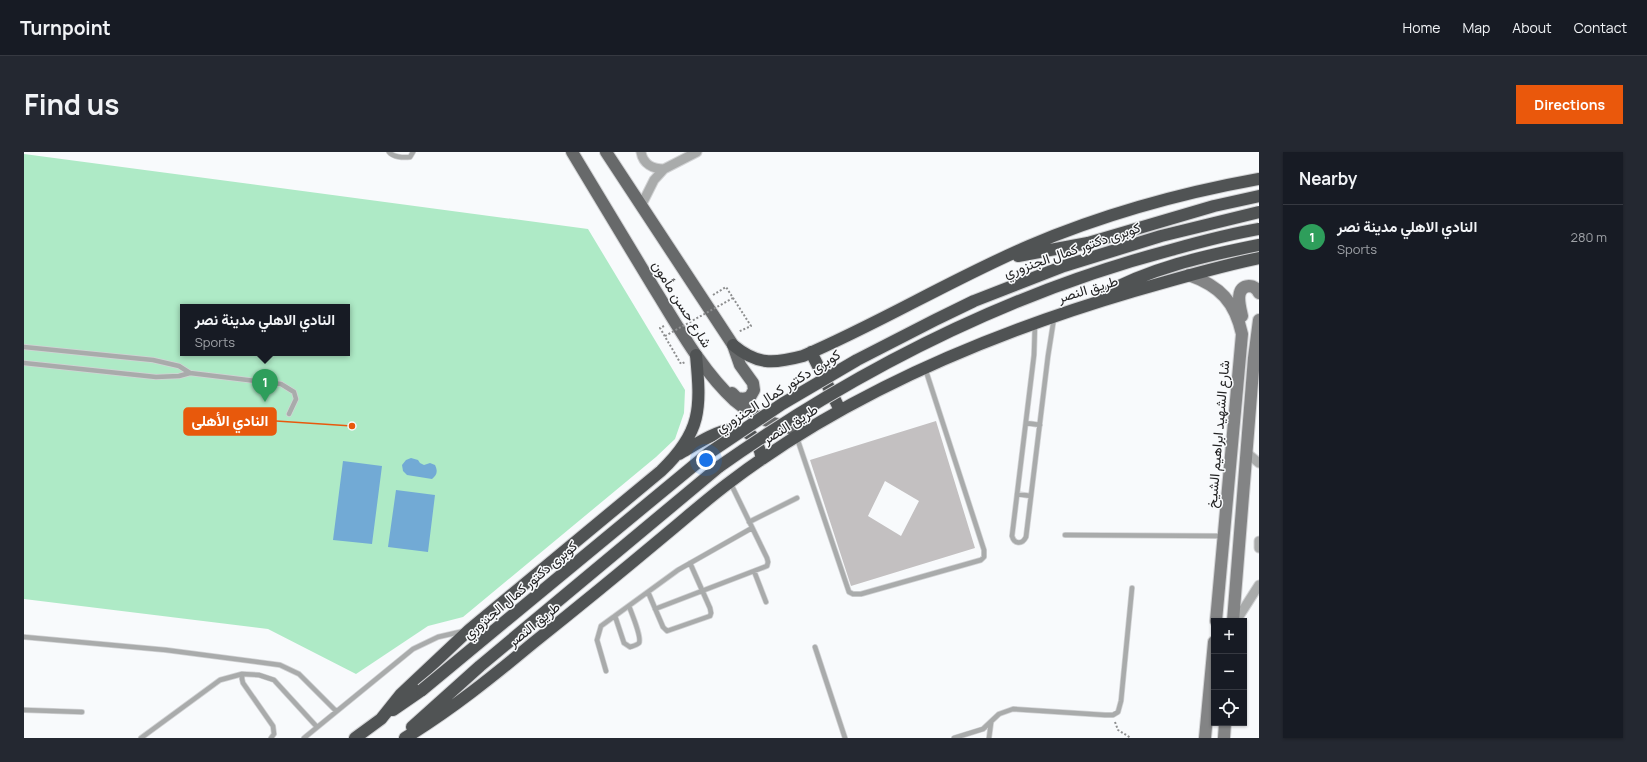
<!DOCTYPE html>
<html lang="en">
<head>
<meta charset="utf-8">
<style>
  body { margin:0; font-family:Manrope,Vazirmatn,sans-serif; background:#242831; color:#f1f3f6 }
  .controls { position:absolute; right:12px; bottom:12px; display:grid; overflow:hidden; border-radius:0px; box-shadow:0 1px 3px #0004 }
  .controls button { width:36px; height:36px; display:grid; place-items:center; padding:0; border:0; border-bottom:1px solid #363941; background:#171b24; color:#f1f3f6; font:20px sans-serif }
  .you { position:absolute; left:682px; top:308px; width:14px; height:14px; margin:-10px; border:3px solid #fff; border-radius:50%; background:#1a73e8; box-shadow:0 0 0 6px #1a73e833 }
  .badge { display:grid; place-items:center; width:26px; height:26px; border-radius:50%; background:#ea580c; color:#fff; font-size:13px; font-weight:700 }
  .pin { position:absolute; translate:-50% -33px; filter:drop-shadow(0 1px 2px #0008) }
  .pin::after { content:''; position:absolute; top:21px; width:14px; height:12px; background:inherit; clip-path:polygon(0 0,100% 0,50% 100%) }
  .popup { position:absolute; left:156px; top:152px; width:170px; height:52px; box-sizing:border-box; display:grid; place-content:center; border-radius:0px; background:#171b24; filter:drop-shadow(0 1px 3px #0005); font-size:13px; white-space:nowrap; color:#9ea1a6 }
  .popup b { font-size:15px; color:#f1f3f6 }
  .popup::after { content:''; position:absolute; left:50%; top:100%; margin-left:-8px; border:8px solid transparent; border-top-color:#171b24 }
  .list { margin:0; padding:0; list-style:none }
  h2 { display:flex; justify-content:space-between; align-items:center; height:52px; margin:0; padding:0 16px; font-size:17px }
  h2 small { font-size:13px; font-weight:400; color:#9ea1a6 }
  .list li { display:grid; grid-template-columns:26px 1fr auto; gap:12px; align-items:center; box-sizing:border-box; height:64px; padding:0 16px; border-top:1px solid #363941 }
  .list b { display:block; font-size:15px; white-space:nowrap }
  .list p { margin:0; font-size:13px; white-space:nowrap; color:#9ea1a6 }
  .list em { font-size:13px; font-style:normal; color:#9ea1a6 }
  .icon { flex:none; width:22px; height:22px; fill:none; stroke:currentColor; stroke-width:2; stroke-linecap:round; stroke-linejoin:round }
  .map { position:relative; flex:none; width:1235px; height:586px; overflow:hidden; border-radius:0px }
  header { display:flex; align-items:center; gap:24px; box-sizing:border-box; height:56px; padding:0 20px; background:#171b24; border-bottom:1px solid #363941 }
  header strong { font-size:19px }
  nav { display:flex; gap:22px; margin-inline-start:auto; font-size:14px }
  .intro { display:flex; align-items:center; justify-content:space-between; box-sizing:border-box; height:96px; padding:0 24px }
  h1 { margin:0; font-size:28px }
  .button { padding:10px 18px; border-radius:0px; background:#ea580c; color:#fff; font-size:14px; font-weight:700 }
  main { display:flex; gap:24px; padding:0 24px }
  aside { flex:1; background:#171b24; border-radius:0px; box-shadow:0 1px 3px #0004 }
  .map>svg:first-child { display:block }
  .green { fill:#aeeac6; fill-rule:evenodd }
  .water { fill:#72aad5 }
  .building { fill:#c3c0c1; fill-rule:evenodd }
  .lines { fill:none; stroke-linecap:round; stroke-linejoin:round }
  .lane-casing { stroke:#d2d3d5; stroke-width:6 }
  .street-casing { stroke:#d2d3d5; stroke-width:11 }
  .secondary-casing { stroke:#d2d3d5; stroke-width:14 }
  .primary-casing { stroke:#d2d3d5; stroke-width:14 }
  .highway-casing { stroke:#d2d3d5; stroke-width:14 }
  .path { stroke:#8d8e8f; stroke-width:2; stroke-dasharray:2 2; stroke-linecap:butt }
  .lane { stroke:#a9abab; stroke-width:4.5 }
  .street { stroke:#a9abab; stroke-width:9 }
  .secondary { stroke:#838485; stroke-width:12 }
  .primary { stroke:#67696a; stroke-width:12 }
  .highway { stroke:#505354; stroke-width:12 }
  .highway-bridge-casing { stroke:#d2d3d5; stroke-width:14; stroke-linecap:butt }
  .path-bridge { stroke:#8d8e8f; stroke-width:2; stroke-dasharray:2 2; stroke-linecap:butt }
  .highway-bridge { stroke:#505354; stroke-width:12 }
  .labels { text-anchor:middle; stroke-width:3; stroke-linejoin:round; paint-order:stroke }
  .street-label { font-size:14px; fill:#242425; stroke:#f8fafc }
  .leader { fill:none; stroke:#e8590c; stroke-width:1.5 }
  .callout-dot { fill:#e8590c; stroke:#f8fafc; stroke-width:1.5 }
  .callout { fill:#e8590c; stroke:#e8590c; stroke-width:1.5 }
  .callout-label { font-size:15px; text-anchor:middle; font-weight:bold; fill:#fff }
</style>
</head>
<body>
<header>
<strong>Turnpoint</strong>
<nav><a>Home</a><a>Map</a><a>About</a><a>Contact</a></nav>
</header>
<div class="intro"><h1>Find us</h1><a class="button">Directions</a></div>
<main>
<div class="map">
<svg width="1235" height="586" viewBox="0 0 1235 586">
  <rect width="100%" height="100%" fill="#f8fafc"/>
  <path class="green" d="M0,2L564,77L661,238L660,261L651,287L632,305L439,465L404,474L332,522L244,477L0,447ZM159,155H323V201H159Z"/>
  <path class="water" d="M387,306L394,308L396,311L400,313L406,311L411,313C414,319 413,323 408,327L383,323L379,319L378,313L382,308Z
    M319,309L358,314L348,392L309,388Z
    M372,338L411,343L404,400L364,395Z"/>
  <path class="building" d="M912,269L951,396L827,434L786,308ZM861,329L895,349L877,384L844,364Z"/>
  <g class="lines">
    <g class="lane-casing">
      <path id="lane" d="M365,0C369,5 379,6 386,5L389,0
        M1011,172L1010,203L988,384C990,392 998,393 1002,385L1024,204L1030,166
        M0,195L129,208L155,214L166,221
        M0,211L132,225L155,224L166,221L257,232L270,240L272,247L265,262
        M1002,271L1016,273
        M773,286L825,440L829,442H837L957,408L960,405V398L901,216
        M993,342L1007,344
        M725,370L773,346
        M1041,383L1198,384
        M730,419L742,450
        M624,440L639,475L643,479L686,464L687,461L686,456L666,411
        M631,457L743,414L744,410L743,406L706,330
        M591,464L600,491L606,495C609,494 613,493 615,491C618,485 607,460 605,454
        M0,485L142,498L256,513L275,522L312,559
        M791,495L821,586
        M582,519L573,488L577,474L654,418L728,376
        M218,522V527L219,531L249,574L250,582L247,586
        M0,558L58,560
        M117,586L196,528L218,522L235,523L250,528L293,575
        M280,586L389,497L414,485L440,479
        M930,586L959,577L975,562L989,557L1081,563H1089L1094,560L1097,549L1108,436
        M965,586L967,571"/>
    </g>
    <g class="street-casing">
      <path id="street" d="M617,0C619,12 629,17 640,17
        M617,54L630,28L640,17L673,0
        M1223,301L1235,311
        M1235,389V396
        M1212,469L1235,433"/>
    </g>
    <g class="secondary-casing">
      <path id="secondary" d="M1165,123C1196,134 1211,150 1218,182L1192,469
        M1218,164C1216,155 1210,135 1225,134C1230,134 1233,137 1235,141
        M1209,469L1230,206L1235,168
        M1181,586L1190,490
        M1200,586L1201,571"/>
    </g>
    <g class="primary-casing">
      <path id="primary" d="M548,0C575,45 602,90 630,136C653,173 678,219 711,249C731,266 754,275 780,279
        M582,0L709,193L716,213L729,231L730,238L726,245L720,247L713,246L708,241"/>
    </g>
    <g class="highway-casing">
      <path id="highway" d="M994,104L1064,91L1190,54L1235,44
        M1076,144C1125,116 1180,104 1235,93
        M709,193C733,213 749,212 779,204C856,171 928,127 1005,94C1078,63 1157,41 1235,27
        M787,200L816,258
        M655,302C683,286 727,253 738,307
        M369,558L398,538
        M388,575L456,514L696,314
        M331,586L357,567L377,542L445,478L637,319C678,280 677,256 672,203
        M381,586C427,558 468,525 509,491C553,456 597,420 640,384C662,366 683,347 706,330C825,240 967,181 1110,139C1151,127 1192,115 1235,106"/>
    </g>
    <path class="path" d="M689,143L702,135L727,174L714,180
      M640,174L636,176L657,212L661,210
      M1091,570L1094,578L1107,586"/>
    <use href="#lane" class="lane"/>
    <use href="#street" class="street"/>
    <use href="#secondary" class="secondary"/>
    <use href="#primary" class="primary"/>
    <use href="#highway" class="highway"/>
    <g class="highway-bridge-casing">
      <path id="highway-bridge" d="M696,314C833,218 984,141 1147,98C1176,90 1205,82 1235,77
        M398,538L685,301L758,252L833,208L911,168L950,149L1040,114L1137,84L1235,60"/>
    </g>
    <path class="path-bridge" d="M641,184L709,146"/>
    <use href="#highway-bridge" class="highway-bridge"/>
  </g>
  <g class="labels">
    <g class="street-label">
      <text transform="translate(1048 98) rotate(-19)" y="5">كوبرى دكتور كمال الجنزوري</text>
      <text transform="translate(1064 137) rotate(-17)" y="5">طريق النصر</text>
      <text transform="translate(658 152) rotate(58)" y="5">شارع حسن مأمون</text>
      <text transform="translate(754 239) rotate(-32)" y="5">كوبرى دكتور كمال الجنزوري</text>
      <text transform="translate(766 272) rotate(-32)" y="5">طريق النصر</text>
      <text transform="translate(1194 282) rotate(-85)" y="5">شارع الشهيد ابراهيم الشيخ</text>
      <text transform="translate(496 438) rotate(-40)" y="5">كوبرى دكتور كمال الجنزوري</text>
      <text transform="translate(510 472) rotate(-39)" y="5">طريق النصر</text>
    </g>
  </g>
  <path class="leader" d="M328 274L252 269"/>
  <circle class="callout-dot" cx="328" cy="274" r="4"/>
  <rect class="callout" x="160" y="256" width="92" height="27" rx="4"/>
  <g class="callout-label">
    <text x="206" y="274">النادي الأهلى</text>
  </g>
</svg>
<div class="controls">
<button>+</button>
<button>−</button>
<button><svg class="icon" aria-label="locate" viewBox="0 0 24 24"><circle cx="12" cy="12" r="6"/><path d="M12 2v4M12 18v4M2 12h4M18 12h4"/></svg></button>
</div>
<div class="you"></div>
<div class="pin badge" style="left:241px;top:250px;background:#2e9e5b">1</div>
<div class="popup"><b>النادي الاهلي مدينة نصر</b>Sports</div>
</div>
<aside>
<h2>Nearby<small></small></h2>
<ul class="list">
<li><span class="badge" style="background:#2e9e5b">1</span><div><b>النادي الاهلي مدينة نصر</b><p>Sports</p></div><em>280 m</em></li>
</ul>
</aside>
</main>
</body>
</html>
